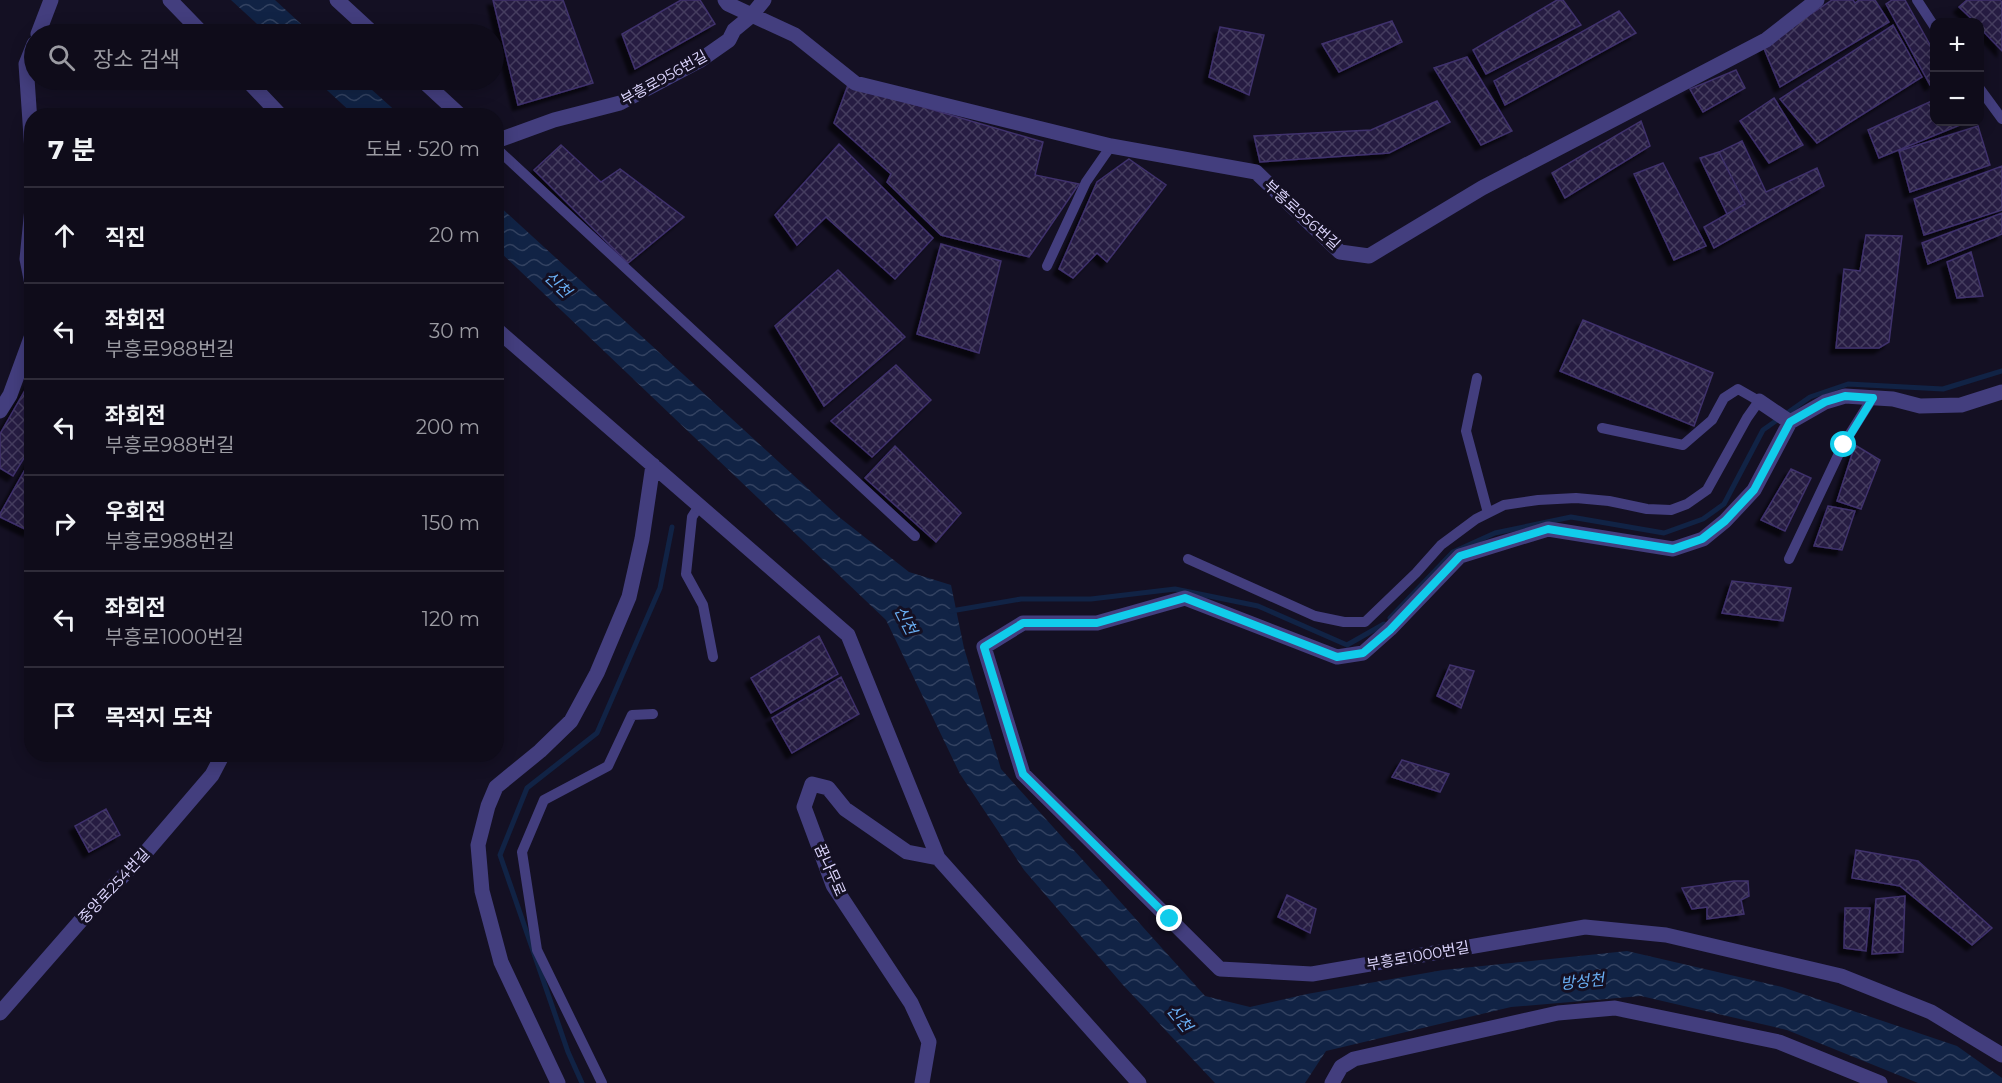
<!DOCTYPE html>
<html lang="ko">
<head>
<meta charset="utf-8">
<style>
  body { margin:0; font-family:Montserrat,"Noto Sans KR",sans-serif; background:#1d1a27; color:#f1f3f6 }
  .controls { position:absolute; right:18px; top:18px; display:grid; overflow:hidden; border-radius:12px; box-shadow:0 3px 15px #0003 }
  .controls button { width:54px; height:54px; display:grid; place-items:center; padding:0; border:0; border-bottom:2px solid #2f2c39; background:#0f0c1a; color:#f1f3f6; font:30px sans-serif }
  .stop { position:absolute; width:18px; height:18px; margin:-14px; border:4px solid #11cceb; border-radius:50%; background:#fff }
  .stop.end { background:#11cceb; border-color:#fff; box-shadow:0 2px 6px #0008 }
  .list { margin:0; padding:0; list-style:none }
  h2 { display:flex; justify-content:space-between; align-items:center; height:78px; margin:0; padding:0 24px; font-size:26px }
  h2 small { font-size:20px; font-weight:400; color:#9b9ba2 }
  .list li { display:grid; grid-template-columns:39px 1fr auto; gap:18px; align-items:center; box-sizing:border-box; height:96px; padding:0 24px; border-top:2px solid #2f2c39 }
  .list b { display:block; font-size:22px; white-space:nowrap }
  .list p { margin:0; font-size:20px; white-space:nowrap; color:#9b9ba2 }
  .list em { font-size:20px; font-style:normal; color:#9b9ba2 }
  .icon { flex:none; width:33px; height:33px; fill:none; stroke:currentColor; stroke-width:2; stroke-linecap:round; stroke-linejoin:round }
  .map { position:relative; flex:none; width:2002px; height:1083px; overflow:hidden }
  .search { position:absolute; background:#0f0c1a; box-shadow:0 3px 15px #0003; left:24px; top:24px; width:480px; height:66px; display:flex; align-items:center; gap:15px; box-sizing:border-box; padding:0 21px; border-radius:33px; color:#9b9ba2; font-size:22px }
  .panel { position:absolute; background:#0f0c1a; box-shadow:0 3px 15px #0003; left:24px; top:108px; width:480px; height:654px; border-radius:24px }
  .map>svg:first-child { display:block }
  .water { fill:url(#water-waves) }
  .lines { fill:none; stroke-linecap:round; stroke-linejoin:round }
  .stream { stroke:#112345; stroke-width:5 }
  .building { fill:url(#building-cross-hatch); stroke:#3f316c; stroke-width:1.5; filter:url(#shadow) }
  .lane { stroke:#433e7e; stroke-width:10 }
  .street { stroke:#433e7e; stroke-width:15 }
  .route { stroke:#11cceb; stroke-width:8 }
  .labels { text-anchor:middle; stroke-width:6; stroke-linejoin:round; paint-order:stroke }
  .street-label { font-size:15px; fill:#dbd4fc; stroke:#141023 }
  .water-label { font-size:16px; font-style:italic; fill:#6aaff4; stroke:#141023 }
</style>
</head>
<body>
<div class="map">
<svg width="2002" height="1083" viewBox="0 0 2002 1083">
  <defs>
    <pattern id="water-waves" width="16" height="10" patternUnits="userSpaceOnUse" patternTransform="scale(1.5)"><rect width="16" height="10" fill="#112345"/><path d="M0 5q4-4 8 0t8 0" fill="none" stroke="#334261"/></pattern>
    <pattern id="building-cross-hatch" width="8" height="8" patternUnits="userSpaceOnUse" patternTransform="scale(1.5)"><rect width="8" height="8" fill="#261d42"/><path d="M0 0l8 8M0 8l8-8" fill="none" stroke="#453d5e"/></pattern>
    <filter id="shadow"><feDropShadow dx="-5.5" dy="5.5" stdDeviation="1.5" flood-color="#0009"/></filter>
  </defs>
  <rect width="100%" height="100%" fill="#141023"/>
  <path class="water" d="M231,0H275L312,34H268Z
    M316,80H361L400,115H354Z
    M497,204L839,517L909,572L951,585L964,648L1001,769L1205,996L1250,1007L1307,994L1443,970L1627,951L1782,987L1957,1046L2002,1078V1083H1918L1787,1030L1641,996L1511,1007L1326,1051L1305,1083H1215L1123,985L1024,870L960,774L886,620L497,249Z"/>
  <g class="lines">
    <path class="stream" d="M951,611L1021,599H1091L1175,589L1258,606L1347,645L1384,624
      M1390,618L1453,552L1495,533L1571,517L1664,533L1703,519L1724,504L1763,430L1810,397L1848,384L1943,389L2002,371
      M582,1083L568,1052L500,855L527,788L597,733L660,588L672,527"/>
  </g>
  <path class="building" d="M493,0H563L593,83L518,105Z
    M681,0H700L715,24L635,69L622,34Z
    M1557,0H1563L1581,25L1486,74L1473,50Z
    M1832,0H1853L1855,3L1859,0H1875L1889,22L1780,87L1763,46Z
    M1892,0H1905L1934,52V83L1930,85L1886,4Z
    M1967,0H2000L2002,2V51L1980,28V22H1975L1959,7Z
    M1619,11L1636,33L1505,105L1494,81Z
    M1392,21L1402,42L1339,72L1322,44Z
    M1893,25L1922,77L1817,143L1780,99Z
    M1220,27L1264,35L1249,95L1209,77Z
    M1467,57L1512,131L1481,145L1434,68Z
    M1736,70L1745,88L1703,112L1690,89Z
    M848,85L1043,142L1035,175L1079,184L1029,257L941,235L887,182L891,174L834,123Z
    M1774,98L1803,145L1769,163L1740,121Z
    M1934,100V122H1964L1965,123L1879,158L1868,130Z
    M1437,101L1450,122L1389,153L1260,162L1254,136L1371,130Z
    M1641,121L1650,146L1565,198L1552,173Z
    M1978,126L1990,165L1910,192L1899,151Z
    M1742,141L1766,192L1817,168L1824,186L1714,248L1704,227L1745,204L1719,152Z
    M839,144L933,238L895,279L826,217L797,245L775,215Z
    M561,145L601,182L620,169L684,217L628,263L534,170Z
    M1719,152L1745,204L1727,214L1700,158Z
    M1129,159L1166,185L1107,262L1097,253L1073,278L1059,269L1097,182Z
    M1663,163L1706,246L1674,260L1634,174Z
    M2002,166V210L1924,235L1914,199Z
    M2002,213V234L1928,264L1922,243Z
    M1866,235L1902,236L1889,342L1879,348H1836L1844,269L1860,271Z
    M941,244L1001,261L979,353L917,334Z
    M1971,252L1983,296L1957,298L1947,262Z
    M838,270L905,337L824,406L775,326Z
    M1583,320L1713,373L1694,426L1560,371Z
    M896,365L931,400L872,457L831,421Z
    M32,378V445L13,476L0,468V434Z
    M1855,445L1880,460L1861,509L1837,501Z
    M895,446L961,513L936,542L865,478Z
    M32,457V526L29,531L0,517V514Z
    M1791,469L1811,478L1785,531L1761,520Z
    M1828,506L1855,511L1842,550L1814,546Z
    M1732,581L1791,588L1783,621L1722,613Z
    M819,636L838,674L771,713L751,678Z
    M1450,665L1474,671L1461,708L1437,696Z
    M841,677L859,714L792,753L772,718Z
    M1402,760L1449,774L1440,792L1392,777Z
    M106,809L120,835L89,852L75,826Z
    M1856,850L1918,861L1992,928L1972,945L1900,886L1852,878Z
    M1734,881H1748L1749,896L1741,900L1744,914L1707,919V907L1692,909L1682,888Z
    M1287,895L1316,909L1310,933L1278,917Z
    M1905,896L1903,952L1872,954L1876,899Z
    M1845,908H1870L1866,951L1844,948Z"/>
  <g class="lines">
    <path class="lane" d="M1917,0L1934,26
      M1980,89L2002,119
      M496,148L915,536
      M1047,266L1086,182L1111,146
      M1477,378L1466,431L1488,513
      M699,506L692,517L686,574L703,605L713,657
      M1188,559L1315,616L1344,622H1365L1416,573L1441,545L1476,519L1504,505L1538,500L1576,498L1609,501L1647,509L1671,510L1687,504L1707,490L1747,418L1759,401L1738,389L1724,398L1712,420L1683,445L1602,428
      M1789,559L1843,445L1873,397
      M602,1083L537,950L522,852L544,800L608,766L632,715L653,714"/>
    <path class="street" d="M170,0L203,34
      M337,0L374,34
      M725,0L728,4L795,35L855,83L1111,146L1256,172L1340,252L1369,256L1482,188L1766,40L1817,0
      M38,34L51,0
      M247,80L281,116
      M422,80L461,116
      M496,141L554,120L620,103L699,61L729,40L734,30L751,16L764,0
      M32,151L26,64L34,44
      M32,208L27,259L32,284
      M496,329L848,635L938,858L1139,1083
      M2002,392L1961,405L1920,406L1893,399L1845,396L1825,402L1790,422L1754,490L1725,521L1703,539L1673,549L1548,529L1460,556L1390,629L1363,653L1337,657L1185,598L1097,623H1023L984,647L1023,774L1220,969L1312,974L1585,927L1666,935L1841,976L1931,1012L2002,1055
      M1759,401L1790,422
      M0,411L10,395L32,335
      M0,1013L90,910L146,852L212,775L223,754
      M558,1083L501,962L482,891L478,845L488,806L496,787L540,751L571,721L597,673L629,597L642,539L653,465
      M922,1083L929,1042L911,1003L833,885L804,807L812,784L828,788L845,809L907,852L938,858
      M1332,1083L1341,1067L1354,1059L1558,1013L1615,1008L1779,1042L1880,1083"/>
  </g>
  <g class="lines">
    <path class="route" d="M1170,919L1023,774L984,647L1023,623H1097L1185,598L1337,657L1363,653L1390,630L1460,556L1548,529L1673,549L1702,539L1725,521L1754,490L1790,422L1825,402L1845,396L1873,398L1844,445"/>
  </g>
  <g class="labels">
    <g class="street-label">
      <text transform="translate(664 78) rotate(-29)" y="5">부흥로956번길</text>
      <text transform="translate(1302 215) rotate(42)" y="5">부흥로956번길</text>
      <text transform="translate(830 870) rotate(66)" y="5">꿈나무로</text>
      <text transform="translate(114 886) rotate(-47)" y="5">중앙로254번길</text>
      <text transform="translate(1418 956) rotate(-10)" y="5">부흥로1000번길</text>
    </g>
    <g class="water-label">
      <text transform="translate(558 284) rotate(43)" y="6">신천</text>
      <text transform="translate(906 620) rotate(63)" y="6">신천</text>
      <text transform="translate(1582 981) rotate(-6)" y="6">방성천</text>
      <text transform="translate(1180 1018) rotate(51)" y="6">신천</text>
    </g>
  </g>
</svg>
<div class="controls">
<button>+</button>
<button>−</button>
</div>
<div class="stop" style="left:1844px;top:445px"></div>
<div class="stop end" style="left:1170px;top:919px"></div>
<div class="search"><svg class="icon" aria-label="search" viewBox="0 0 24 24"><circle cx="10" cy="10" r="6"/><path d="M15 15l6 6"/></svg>장소 검색</div>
<section class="panel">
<h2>7 분<small>도보 · 520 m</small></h2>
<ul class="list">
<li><svg class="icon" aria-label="ahead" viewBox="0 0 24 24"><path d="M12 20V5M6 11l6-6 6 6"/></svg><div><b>직진</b></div><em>20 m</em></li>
<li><svg class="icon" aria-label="left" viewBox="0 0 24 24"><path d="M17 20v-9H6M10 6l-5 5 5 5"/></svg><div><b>좌회전</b><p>부흥로988번길</p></div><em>30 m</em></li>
<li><svg class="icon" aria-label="left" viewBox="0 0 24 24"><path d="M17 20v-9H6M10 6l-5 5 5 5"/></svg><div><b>좌회전</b><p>부흥로988번길</p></div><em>200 m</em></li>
<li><svg class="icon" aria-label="right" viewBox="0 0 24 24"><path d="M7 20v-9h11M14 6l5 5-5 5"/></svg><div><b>우회전</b><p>부흥로988번길</p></div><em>150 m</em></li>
<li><svg class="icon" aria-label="left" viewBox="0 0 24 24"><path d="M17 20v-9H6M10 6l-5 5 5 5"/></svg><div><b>좌회전</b><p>부흥로1000번길</p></div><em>120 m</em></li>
<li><svg class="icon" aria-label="arrive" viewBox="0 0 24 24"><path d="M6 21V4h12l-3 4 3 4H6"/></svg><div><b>목적지 도착</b></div></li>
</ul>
</section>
</div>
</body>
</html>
